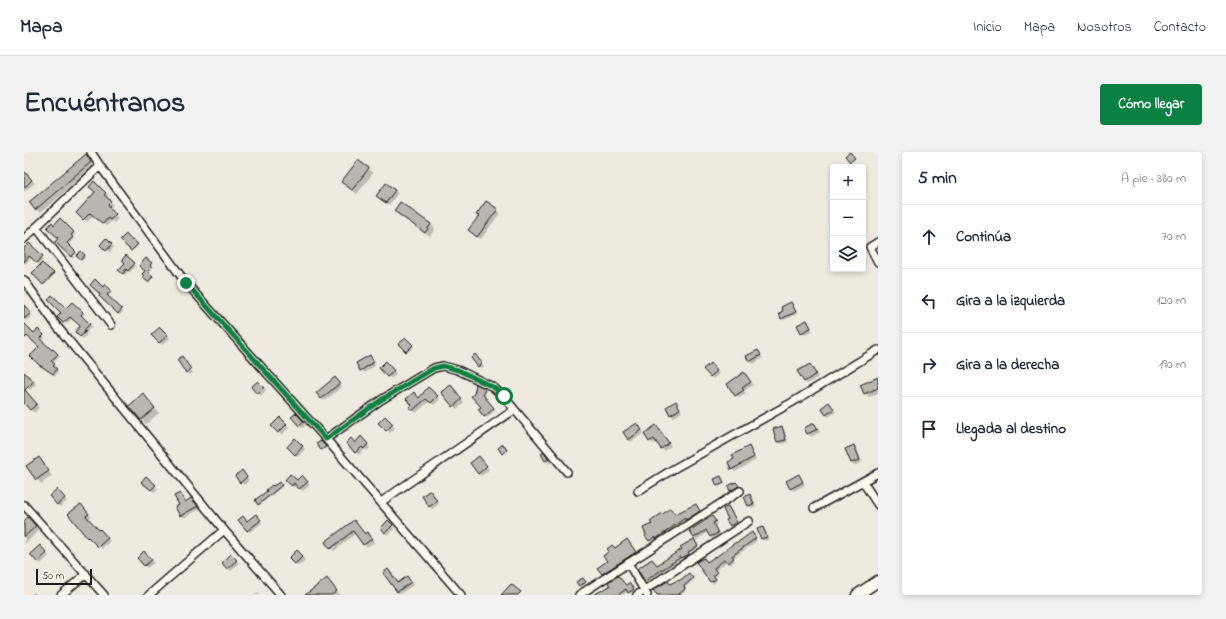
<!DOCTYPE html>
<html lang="es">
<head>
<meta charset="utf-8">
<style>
  body { margin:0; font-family:"Indie Flower",sans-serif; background:#f2f2f3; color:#1f2937 }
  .controls { position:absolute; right:12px; top:12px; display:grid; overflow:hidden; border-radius:4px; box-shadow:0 2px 6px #0003 }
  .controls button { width:36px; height:36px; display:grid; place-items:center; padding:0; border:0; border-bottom:1px solid #e0e1e3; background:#fff; color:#1f2937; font:20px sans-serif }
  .scale { position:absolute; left:12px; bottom:10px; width:56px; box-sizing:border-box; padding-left:4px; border:2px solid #1c1c1c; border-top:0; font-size:11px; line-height:14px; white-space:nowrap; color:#1c1c1c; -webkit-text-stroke:3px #fbf7ec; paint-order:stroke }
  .stop { position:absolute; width:12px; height:12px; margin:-9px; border:3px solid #0b8043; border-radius:50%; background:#fff }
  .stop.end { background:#0b8043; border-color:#fff; box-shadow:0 1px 4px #0008 }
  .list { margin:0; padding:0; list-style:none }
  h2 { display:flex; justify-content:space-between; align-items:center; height:52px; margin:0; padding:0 16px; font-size:17px }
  h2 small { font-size:13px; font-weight:400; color:#747a83 }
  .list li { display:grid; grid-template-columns:26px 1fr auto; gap:12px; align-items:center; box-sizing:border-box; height:64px; padding:0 16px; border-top:1px solid #e0e1e3 }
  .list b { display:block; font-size:15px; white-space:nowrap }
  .list em { font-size:13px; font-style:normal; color:#747a83 }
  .icon { flex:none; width:22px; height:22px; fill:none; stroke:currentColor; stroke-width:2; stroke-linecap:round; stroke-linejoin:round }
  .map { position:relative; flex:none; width:854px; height:443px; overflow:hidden; border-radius:4px }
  header { display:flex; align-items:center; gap:24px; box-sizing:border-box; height:56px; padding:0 20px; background:#fff; border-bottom:1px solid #e0e1e3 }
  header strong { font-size:19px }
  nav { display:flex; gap:22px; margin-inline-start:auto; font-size:14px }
  .intro { display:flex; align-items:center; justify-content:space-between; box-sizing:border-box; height:96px; padding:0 24px }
  h1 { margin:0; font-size:28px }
  .button { padding:10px 18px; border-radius:4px; background:#0b8043; color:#fff; font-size:14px; font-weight:700 }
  main { display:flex; gap:24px; padding:0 24px }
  aside { flex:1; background:#fff; border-radius:4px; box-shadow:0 2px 6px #0003 }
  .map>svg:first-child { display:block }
  .shadow { fill:#0003 }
  .building { fill:#b9b6af; stroke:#1c1c1c }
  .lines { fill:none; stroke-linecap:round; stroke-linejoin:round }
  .street-casing { stroke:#1c1c1c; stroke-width:10 }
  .secondary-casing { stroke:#1c1c1c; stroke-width:13 }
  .street { stroke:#fbf7ec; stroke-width:7 }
  .secondary { stroke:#fbf7ec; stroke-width:10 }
  .route { stroke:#0b8043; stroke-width:5 }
</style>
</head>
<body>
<header>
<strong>Mapa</strong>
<nav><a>Inicio</a><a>Mapa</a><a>Nosotros</a><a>Contacto</a></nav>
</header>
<div class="intro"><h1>Encuéntranos</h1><a class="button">Cómo llegar</a></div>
<main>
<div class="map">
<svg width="854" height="443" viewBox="0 0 854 443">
  <rect width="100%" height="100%" fill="#eeeadf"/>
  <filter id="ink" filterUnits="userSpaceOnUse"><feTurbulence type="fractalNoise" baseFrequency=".025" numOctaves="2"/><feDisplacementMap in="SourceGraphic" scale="8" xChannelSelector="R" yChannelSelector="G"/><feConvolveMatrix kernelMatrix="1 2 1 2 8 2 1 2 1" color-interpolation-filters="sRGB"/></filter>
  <g filter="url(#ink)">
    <path class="shadow" d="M62,3L71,15L16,61L12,57Z
      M334,9L349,21L333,42L323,34Z
      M0,21L11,31L0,40Z
      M70,31L85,44L83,46L89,53L86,55L88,57L87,59L94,66L90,71L88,69L82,74L70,63L63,70L54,61L73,40Z
      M362,32L374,41L365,53L356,47Z
      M473,58L476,61L457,87L448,81Z
      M371,59L407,72L411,77L406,84Z
      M36,68L51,82L48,85L50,87L44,93L54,104L57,100L62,104L58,108L52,102L49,106L32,90L35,86Z
      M809,73V82L805,76Z
      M82,88L90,95L86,101L78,93Z
      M98,88L108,90L109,89L114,94L108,99Z
      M6,93L20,107L16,111L30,123L21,133L14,127L16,113L8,105L1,112L0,111V100Z
      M102,105L112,114L106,120L105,119L101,123L96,118L102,111Z
      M122,107L128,113L126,115L128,117L124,121L130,125L125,130L120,125L122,119Z
      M81,134L88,140L84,145L99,159L96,163L76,144Z
      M48,151L60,163L58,165L68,174L62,181L63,182L59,187L52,180L57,174L49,166L42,172L35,165Z
      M769,153L773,162L760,168L758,166L760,160Z
      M0,156L8,164L2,169L0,167Z
      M782,169L789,179L781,183L778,180Z
      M0,173L10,182L14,178L21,186L18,189L28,200L29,198L36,204L29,211L32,214L30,216L34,220L31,224L17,214L16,196L0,180Z
      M136,176L146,186L138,193L128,183Z
      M382,187L390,195L384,200L376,192Z
      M734,199L739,206L729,212L726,209Z
      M346,204L352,213L340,221L337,218Z
      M448,206L454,207L460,214L457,217Z
      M161,209L169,221L166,223L163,220Z
      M362,211L372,222L367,227L356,216Z
      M785,213L794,225L783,232L780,229Z
      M689,215L695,222L689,227L687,224Z
      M0,221L12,232L6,238L0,232Z
      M722,224L729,233L720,239L722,241L715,246L704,232Z
      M854,226V242L845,245L841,241Z
      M314,229L318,235L300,249L298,246Z
      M234,230L242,238L237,244L228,235Z
      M405,237L416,247L410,253L406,249L392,261L387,256Z
      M429,237L440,251L433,257L430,254Z
      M460,237L462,239L461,244L462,247L472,258L463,266L455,257L458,255L448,244Z
      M0,238L15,256L10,261L0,250Z
      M124,247L135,261L122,272L117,267Z
      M652,251L658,260L650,265L647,262Z
      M808,254L812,260L805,265L802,262Z
      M274,265L282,273L278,276L275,274Z
      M256,266L265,275L258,283L249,274Z
      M361,266L371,276L366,281L356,271Z
      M613,272L620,281L607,290L604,287Z
      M790,272L796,280L787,285L781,276Z
      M758,275L760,278L764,290L757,292L754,290Z
      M635,277L647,294L640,299L633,289L629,292L621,282Z
      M337,286L346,296L343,299L341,297L335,303L323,291L331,292Z
      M271,288L281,297L274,305L264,295Z
      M725,295L732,308L711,320L708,317L711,308Z
      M830,295L833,297L838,310L830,314L827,311Z
      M518,302L522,304L527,310L525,312Z
      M15,307L28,324L17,332L13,327Z
      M458,308L465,318L457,324L454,321Z
      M218,320L225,328L220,333L212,324Z
      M775,323L781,333L770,339L767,336Z
      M278,325L286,333L279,339L273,334L271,336L265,331L273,329Z
      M122,326L134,337L130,340L118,329Z
      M698,326L701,332L695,335L691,328Z
      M256,331L259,334L236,353L232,348Z
      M713,332L715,336L708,339L707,338Z
      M33,338L43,349L36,355L27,345Z
      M409,342L415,352L408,357L406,354Z
      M726,344L729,346L732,355L728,356L725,353Z
      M170,350L176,357L160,366L153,356L161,351Z
      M672,353L677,361L664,369L663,368L635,388L633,386L628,390L622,384L629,372Z
      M60,356L67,365L64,368L75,380L76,378L86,389L77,397L68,387L67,388L64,385Z
      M705,356L713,372L708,375L704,368L706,367Z
      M234,366L238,371L226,380L224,378V370Z
      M690,368L693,372L690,374L696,383L689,387L684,380L673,388L670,385Z
      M329,369L341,383L344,381L351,390L343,395L332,381L310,399L303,391Z
      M0,370H8L15,378L1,392Z
      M364,370L371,376L364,383L358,376Z
      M739,376L742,379L745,388L741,389L738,387Z
      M730,383L733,389L709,406L711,409L706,413L703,409L691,419L694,423L691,425L693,429L689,432L674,411H684Z
      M604,390L613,402L580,423L575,417L584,409L591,397Z
      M671,390L674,396L664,402L665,404L660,407L659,406L623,430L622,429L615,417L633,414Z
      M16,394L25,404L17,412L7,402Z
      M273,400L281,408L275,414L266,406Z
      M123,403L130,411L123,416L121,413Z
      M207,404L215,411L207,419L199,411Z
      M665,422L670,428L660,436L662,439L656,443H633L646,433L655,430Z
      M386,428L389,433L376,442L374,440V432Z
      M560,428L562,432L557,435L554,430Z
      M307,432L316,443H282Z
      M588,434H607L611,439L607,442L604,439L599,443H595L594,442L591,443H573Z
      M10,440L13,443H6Z
      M234,440L237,443H230Z"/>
    <path class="building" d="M826,0L831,6L826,10L821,4Z
      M62,2L67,10L11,58L5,50Z
      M334,8L345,16L328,38L317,30Z
      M0,19L8,28L0,36Z
      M70,29L82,41L80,43L87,49L84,52L86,54L84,55L92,62L86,68L84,66L79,72L66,61L59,68L52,61L71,40L65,35Z
      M362,31L371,38L362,51L352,44Z
      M462,49L474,57L453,85L444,78L455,64L452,63Z
      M376,50L407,72L401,81L370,59Z
      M36,66L50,80L47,83L49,85L43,91L52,100L47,105L31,90L34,86L23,76L28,70L30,73Z
      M102,82L108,89L109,88L114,92L107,99L96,88Z
      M82,86L88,92L82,99L76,93Z
      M5,91L19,104L13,111L5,104L0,110V96Z
      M57,99L61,103L57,108L52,104Z
      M102,103L111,111L104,119L102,117L99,122L94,118L101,111L98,108Z
      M122,106L128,111L126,113L128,115L124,119L129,124L124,130L118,125L120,124L118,122L121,119L115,114Z
      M18,111L30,121L19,133L8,121Z
      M71,127L79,135L81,132L87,138L83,143L98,157L94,162L75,144L76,142L66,133Z
      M28,143L42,156L48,150L59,160L57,163L66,172L60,178L62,179L56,185L51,180L56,174L46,165L39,171L33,165L37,161L24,148Z
      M767,150L772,160L757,167L755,161L759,159L757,155Z
      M0,153L7,161L0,167Z
      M783,168L787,176L777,181L773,173Z
      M0,171L10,181L14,177L20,183L16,187L28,198L29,197L34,202L27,209L31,212L29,214L33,217L29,222L14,212L6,204L15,195L3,184L0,187Z
      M136,175L144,183L135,191L127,183Z
      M382,186L389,193L382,200L374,192Z
      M734,198L737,203L725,210L722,204Z
      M451,202L458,211L454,215L447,206Z
      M346,203L350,210L336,219L332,211Z
      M158,204L167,217L162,221L153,208Z
      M362,209L370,219L363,225L355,216Z
      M687,211L693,219L686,225L679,217Z
      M786,212L792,222L780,230L773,219Z
      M0,220L10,229L1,238L13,252L6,258L0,251Z
      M720,220L727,230L718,236L720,238L711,244L703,232Z
      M311,225L316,231L297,247L292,241Z
      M854,225V236L840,242L836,233Z
      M234,229L240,235L233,242L227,235Z
      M452,232L461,236L459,242L460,244L470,256L460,265L454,257L457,255L447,244L450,242Z
      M427,233L438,247L429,255L417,240Z
      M404,235L414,244L407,251L402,247L388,259L385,256L388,253L382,247L390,240L395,246Z
      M119,241L131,256L117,268L105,254Z
      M652,249L656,257L646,263L642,255Z
      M805,250L810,257L802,263L797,256Z
      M272,261L280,270L275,274L267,265Z
      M361,264L369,272L362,279L354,271Z
      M256,265L263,272L254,281L247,274Z
      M613,271L618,278L604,288L599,280Z
      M790,271L794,277L783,282L780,276Z
      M632,273L645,291L637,297L630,287L625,290L620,282Z
      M758,274L762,288L753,290L749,277Z
      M337,284L344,292L340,297L338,295L331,301L322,291L327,286L331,291Z
      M271,286L279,294L271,303L263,295Z
      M297,289L302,295L297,298L292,292Z
      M479,292L483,298L478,302L474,296Z
      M830,293L836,308L827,311L821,297Z
      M725,294L730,305L707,318L704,310L710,307L708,303Z
      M520,300L525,307L521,309L517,302Z
      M455,304L463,314L454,322L446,311Z
      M15,305L25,319L12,328L2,314Z
      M218,318L223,325L216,331L211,324Z
      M266,322L273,328L278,323L284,330L275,337L270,331L268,334L261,328Z
      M775,322L779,330L766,337L762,329Z
      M122,324L132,333L127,338L117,330Z
      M697,324L700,331L693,334L690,327Z
      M256,330L258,333L234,353L231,348L243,339L242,338L248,333L249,334Z
      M712,330L715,334L706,339L704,334Z
      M33,337L41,346L33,353L25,344Z
      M406,338L413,349L405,355L398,344Z
      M156,341L161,350L167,346L174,354L156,364L151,355L155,353L150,344Z
      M726,342L730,352L724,354L720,345Z
      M57,352L65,362L62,364L75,378L76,377L84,386L74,395L64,385L63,386L44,362Z
      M672,352L676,359L662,368L661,366L632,387L631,385L625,389L621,384L622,383L619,376L628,372L626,370L638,361L639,362L646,356L651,362Z
      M704,354L713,370L706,374L702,368L704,367L699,357Z
      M232,362L237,368L223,379L214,368L219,364L223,369Z
      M688,364L692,369L689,371L694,381L686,385L682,378L670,386L665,379Z
      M4,365L12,374L0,385V369Z
      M330,368L341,382L344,380L348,387L339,393L329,379L306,397L301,390Z
      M364,368L369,373L361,381L357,376Z
      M739,375L743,385L737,387L733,377Z
      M728,380L732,386L708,404L710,406L704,411L701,407L690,416L693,421L689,423L692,427L686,430L672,410L680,406L683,410L692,404V405L712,390L713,391Z
      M603,387L612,400L578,422L573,416L583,409L579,404L585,399L583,397L588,393L591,396Z
      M670,387L674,394L664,400L665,402L658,406L657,405L621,429L613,417L628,407L633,413L658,397L656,395Z
      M16,393L23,401L13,410L6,402Z
      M273,398L279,404L271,412L265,406Z
      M120,399L128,408L120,414L113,406Z
      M207,402L213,408L203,417L198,411Z
      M364,417L374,431L383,424L387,430L373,440L359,421Z
      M665,421L669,426L660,434L661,437L654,443H633L629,438L644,429L646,432L654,428L655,429Z
      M594,424L602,433L605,431L610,437L604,441L602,437L594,443H569L586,434L584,430Z
      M303,426L313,439L308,443H281Z
      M559,426L562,430L555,434L552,430Z
      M487,432L497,440L494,443H477Z"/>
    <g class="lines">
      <g class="street-casing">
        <path id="street" d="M67,0L76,14L162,131L302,287L437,443
          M12,75L87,173
          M0,87L76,14
          M854,90L846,95L854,110
          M0,128L32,173L200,378L257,443
          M302,287L357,248L410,216L419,214L434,218L469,235L480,245L543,320
          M839,330L854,353
          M614,339L651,316L767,251L854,198
          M357,350L490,258
          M0,353L80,443
          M790,356L854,321
          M604,411L623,443
          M37,443L62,422
          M125,443L200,378
          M555,443L716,339
          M613,443L725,369"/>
      </g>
      <g class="secondary-casing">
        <path id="secondary" d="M833,443L854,429"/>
      </g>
      <use href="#street" class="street"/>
      <use href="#secondary" class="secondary"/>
    </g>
  </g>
  <g class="lines" filter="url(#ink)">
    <path class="route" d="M162,131L302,287L357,248L410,216L419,214L434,218L469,235L480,244"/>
  </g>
</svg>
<div class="controls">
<button>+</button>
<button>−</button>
<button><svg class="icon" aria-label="layers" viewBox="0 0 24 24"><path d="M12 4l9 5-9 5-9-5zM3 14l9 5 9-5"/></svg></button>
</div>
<div class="scale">50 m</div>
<div class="stop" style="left:480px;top:244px"></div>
<div class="stop end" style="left:162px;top:131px"></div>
</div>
<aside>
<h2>5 min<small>A pie · 380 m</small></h2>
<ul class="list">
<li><svg class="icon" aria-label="ahead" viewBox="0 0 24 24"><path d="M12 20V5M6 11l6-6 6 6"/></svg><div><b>Continúa</b></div><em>70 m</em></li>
<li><svg class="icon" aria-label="left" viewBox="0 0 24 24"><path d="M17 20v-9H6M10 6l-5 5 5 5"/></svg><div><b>Gira a la izquierda</b></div><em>120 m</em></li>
<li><svg class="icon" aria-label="right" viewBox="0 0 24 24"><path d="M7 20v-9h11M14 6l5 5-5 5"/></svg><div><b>Gira a la derecha</b></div><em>190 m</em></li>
<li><svg class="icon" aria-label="arrive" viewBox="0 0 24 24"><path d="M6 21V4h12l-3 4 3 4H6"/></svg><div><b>Llegada al destino</b></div></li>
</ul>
</aside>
</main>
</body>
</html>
